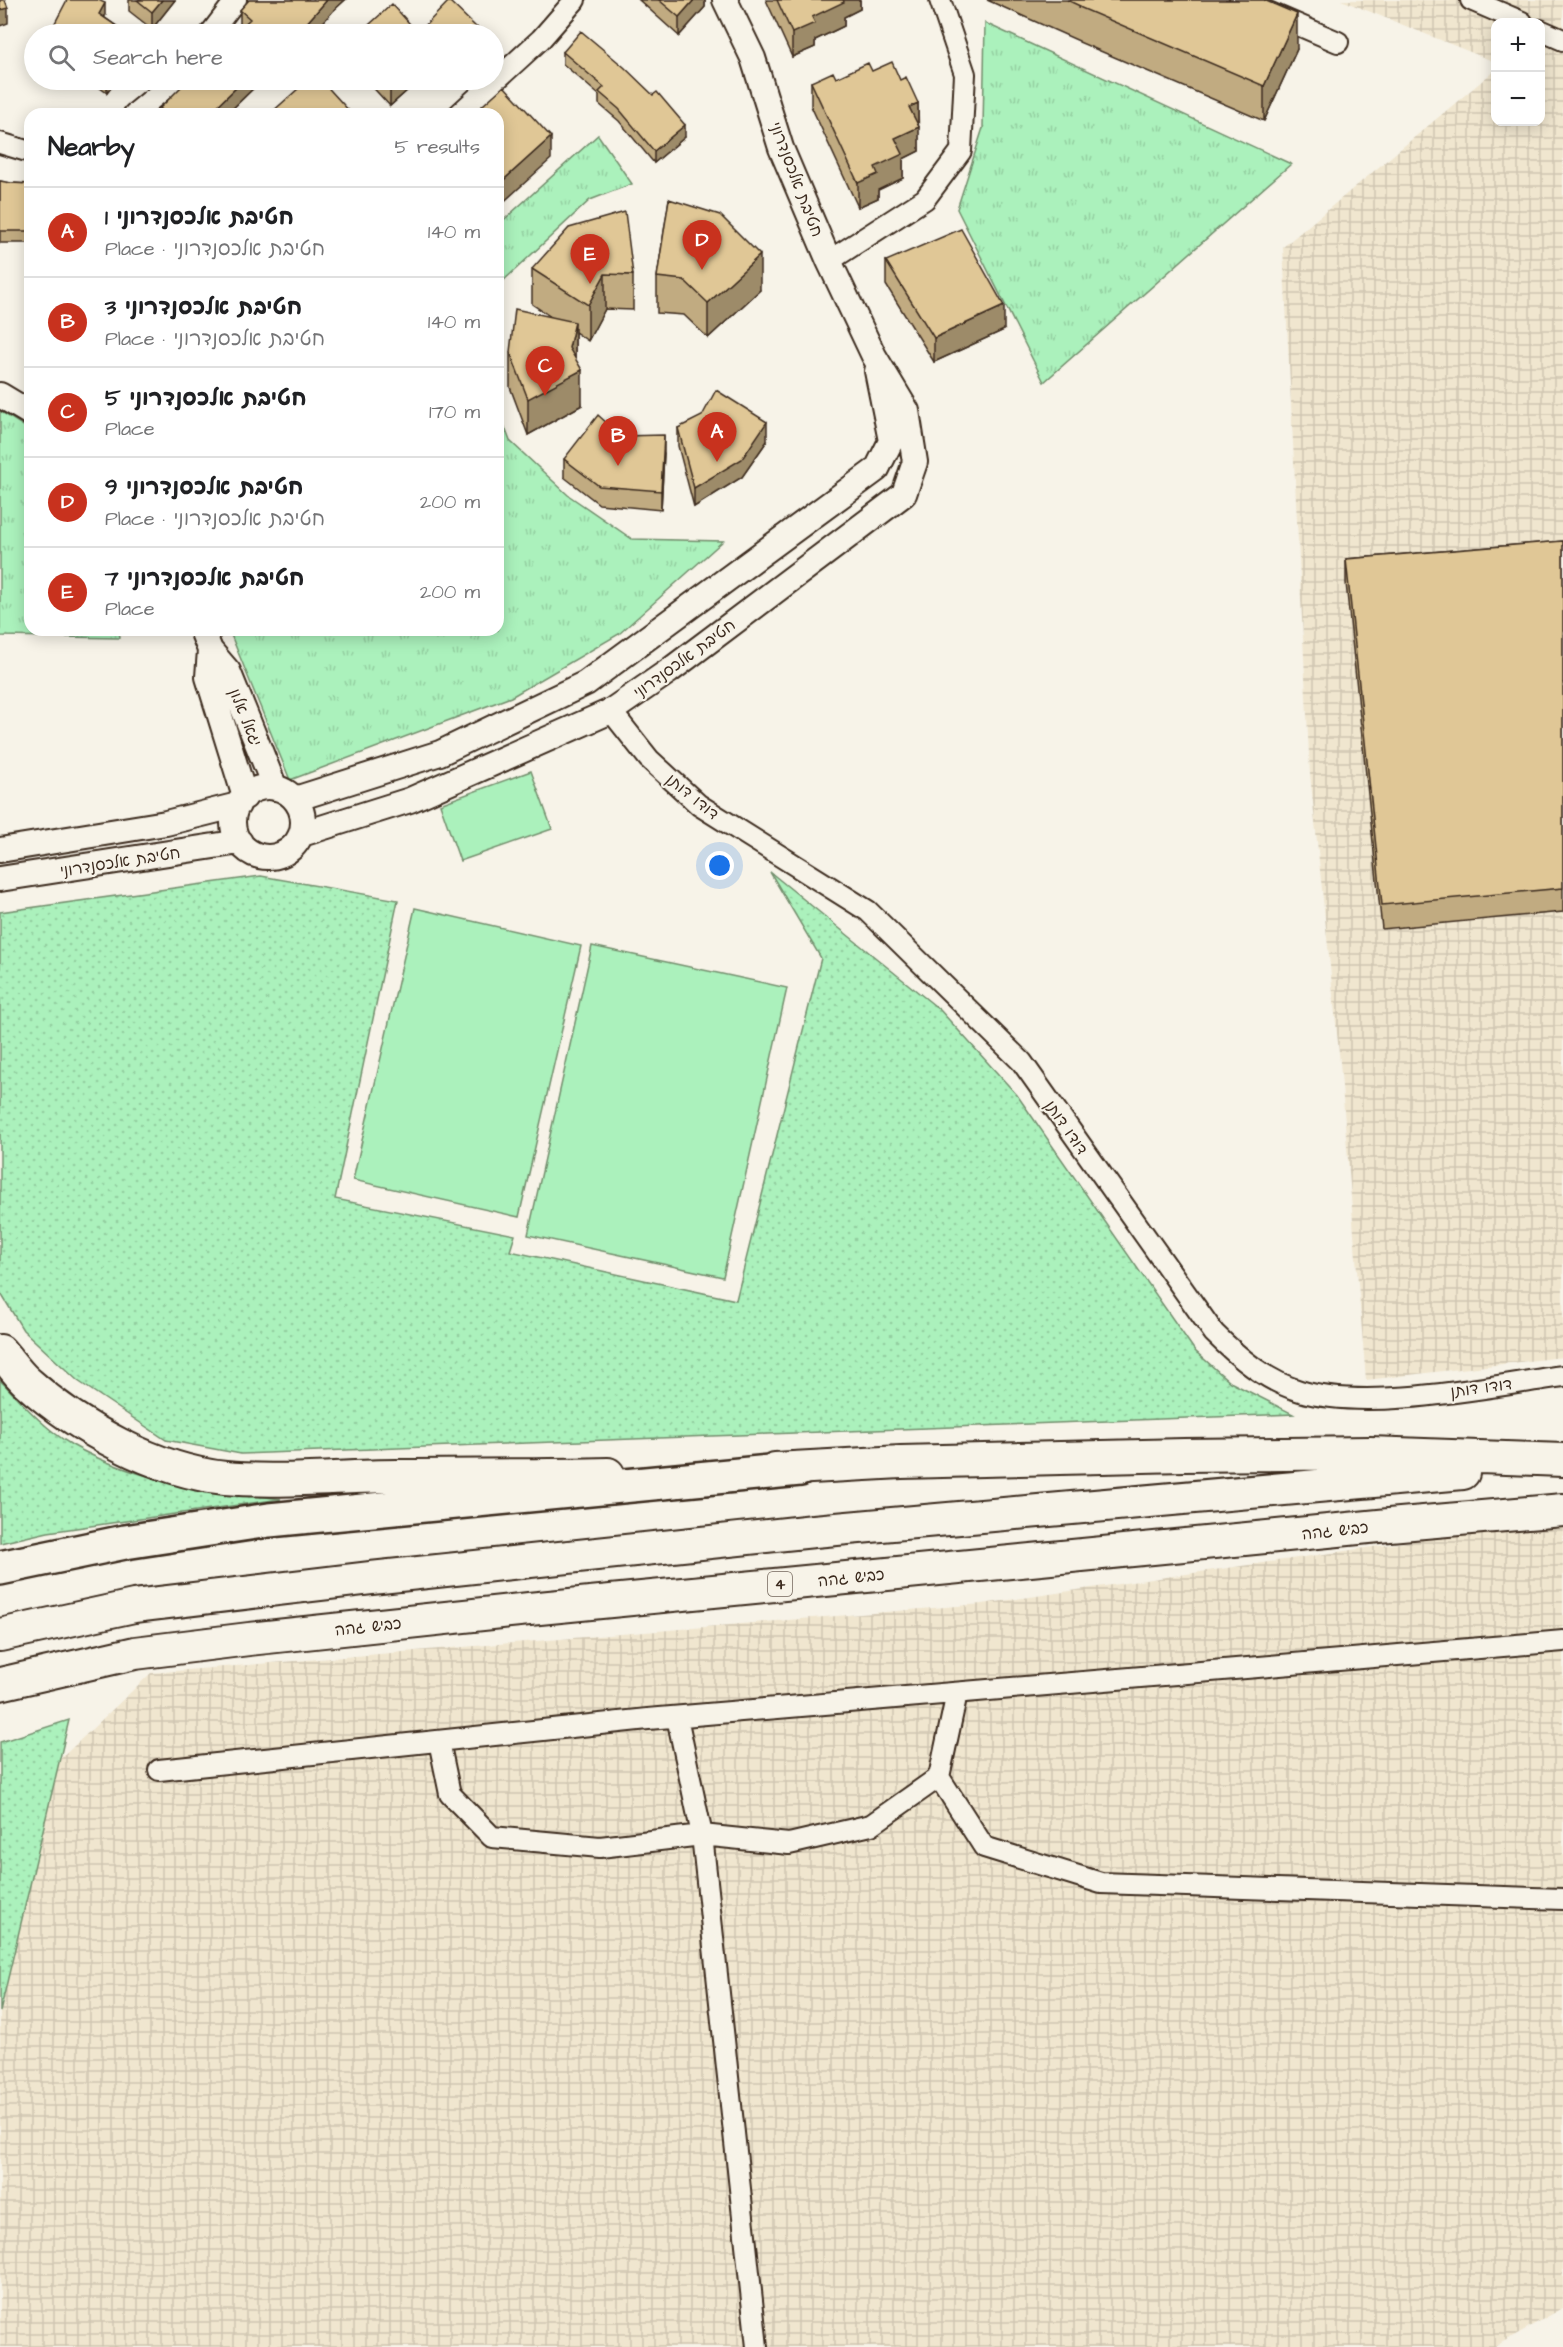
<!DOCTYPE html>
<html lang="en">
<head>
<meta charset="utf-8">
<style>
  body { margin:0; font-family:"Architects Daughter","Playpen Sans Hebrew",sans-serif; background:#f2f2f2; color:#202124 }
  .controls { position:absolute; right:18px; top:18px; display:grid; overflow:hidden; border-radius:12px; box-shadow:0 3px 15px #0003 }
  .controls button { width:54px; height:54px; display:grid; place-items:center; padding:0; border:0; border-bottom:2px solid #e0e0e0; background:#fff; color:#202124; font:30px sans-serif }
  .you { position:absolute; left:720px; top:866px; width:21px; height:21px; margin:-15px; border:4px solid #fff; border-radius:50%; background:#1a73e8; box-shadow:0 0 0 9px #1a73e833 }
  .badge { display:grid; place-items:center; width:39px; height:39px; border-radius:50%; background:#c8321e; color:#fff; font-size:20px; font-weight:700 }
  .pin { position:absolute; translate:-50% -50px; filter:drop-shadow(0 2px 3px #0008) }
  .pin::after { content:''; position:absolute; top:32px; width:21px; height:18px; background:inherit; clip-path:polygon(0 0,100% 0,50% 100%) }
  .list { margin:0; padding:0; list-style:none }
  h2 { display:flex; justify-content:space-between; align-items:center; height:78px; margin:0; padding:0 24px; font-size:26px }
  h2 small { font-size:20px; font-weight:400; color:#757577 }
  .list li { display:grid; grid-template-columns:39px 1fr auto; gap:18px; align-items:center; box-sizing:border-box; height:90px; padding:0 24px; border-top:2px solid #e0e0e0 }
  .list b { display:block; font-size:22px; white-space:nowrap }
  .list p { margin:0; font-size:20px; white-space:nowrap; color:#757577 }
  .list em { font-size:20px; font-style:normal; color:#757577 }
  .icon { flex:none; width:33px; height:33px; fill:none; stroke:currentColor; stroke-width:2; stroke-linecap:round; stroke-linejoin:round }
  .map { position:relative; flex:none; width:1563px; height:2347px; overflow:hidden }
  .search { position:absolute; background:#fff; box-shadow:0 3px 15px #0003; left:24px; top:24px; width:480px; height:66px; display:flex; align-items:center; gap:15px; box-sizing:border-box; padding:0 21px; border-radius:33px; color:#757577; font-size:22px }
  .panel { position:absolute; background:#fff; box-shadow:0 3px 15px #0003; left:24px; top:108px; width:480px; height:528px; border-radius:18px }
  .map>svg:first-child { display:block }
  .industrial { fill:url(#industrial-grid) }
  .grass { fill:url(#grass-dots); stroke:#738e6d; stroke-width:1.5 }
  .park { fill:url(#park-tufts); stroke:#738e6d; stroke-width:1.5 }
  .pitch { fill:#abf1bc; stroke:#738e6d; stroke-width:1.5 }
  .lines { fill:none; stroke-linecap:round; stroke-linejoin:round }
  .minor-casing { stroke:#3b2a1e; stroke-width:24 }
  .tertiary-casing { stroke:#3b2a1e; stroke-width:28 }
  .trunk-casing { stroke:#3b2a1e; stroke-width:36 }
  .motorway-casing { stroke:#3b2a1e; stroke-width:38 }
  .minor { stroke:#f7f3e8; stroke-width:20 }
  .tertiary { stroke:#f7f3e8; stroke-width:24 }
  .trunk { stroke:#f7f3e8; stroke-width:32 }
  .motorway { stroke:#f7f3e8; stroke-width:33 }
  .wall { fill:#c1ab81; stroke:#3b2a1e; stroke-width:1.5 }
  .shaded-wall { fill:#9d8b69; stroke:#3b2a1e; stroke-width:1.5 }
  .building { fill:#e0c796; stroke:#3b2a1e; stroke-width:1.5 }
  .labels { text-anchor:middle; stroke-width:4.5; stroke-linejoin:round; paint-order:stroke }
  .shield { fill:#f7f3e8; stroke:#73665b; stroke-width:1.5 }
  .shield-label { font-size:15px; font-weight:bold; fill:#3b2a1e }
  .street-label { font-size:16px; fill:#3b2a1e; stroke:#f7f3e8 }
</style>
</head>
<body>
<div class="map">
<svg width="1563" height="2347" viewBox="0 0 1563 2347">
  <defs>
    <pattern id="industrial-grid" width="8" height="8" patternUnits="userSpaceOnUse" patternTransform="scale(1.5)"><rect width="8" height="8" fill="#f0e6cf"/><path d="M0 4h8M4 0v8" fill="none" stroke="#cfc5b1"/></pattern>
    <pattern id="grass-dots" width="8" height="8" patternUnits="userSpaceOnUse" patternTransform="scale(1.5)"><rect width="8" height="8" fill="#abf1bc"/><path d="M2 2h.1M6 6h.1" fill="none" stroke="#94cfa1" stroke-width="1.8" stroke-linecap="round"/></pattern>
    <pattern id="park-tufts" width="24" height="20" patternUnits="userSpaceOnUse" patternTransform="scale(1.5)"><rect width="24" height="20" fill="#abf1bc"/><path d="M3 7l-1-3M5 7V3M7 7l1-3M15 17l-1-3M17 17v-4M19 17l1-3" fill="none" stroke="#94cfa1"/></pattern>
  </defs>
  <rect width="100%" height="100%" fill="#f7f3e8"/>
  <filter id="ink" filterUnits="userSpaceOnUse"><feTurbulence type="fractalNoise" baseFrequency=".0167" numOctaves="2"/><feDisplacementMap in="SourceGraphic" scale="12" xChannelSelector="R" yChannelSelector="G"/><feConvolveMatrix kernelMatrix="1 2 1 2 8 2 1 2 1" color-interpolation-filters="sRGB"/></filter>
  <g filter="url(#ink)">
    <path class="industrial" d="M1341,0H1563V1357L1366,1380L1340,1062L1310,774L1283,247L1495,70L1496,122H1540V22H1496L1495,62Z
      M1563,1519V2308L1494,2347H0V1999L54,1765L151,1673L982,1604Z"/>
    <path class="grass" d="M770,872L940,1010L1017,1095L1195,1351L1230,1382L1293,1414L241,1454L166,1440L78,1381L23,1330L0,1292V912L261,876L398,900L335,1199L515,1235L510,1251L736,1300L821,958Z
      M0,1380C22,1403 45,1429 72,1445C137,1482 208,1490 281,1499L48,1532L0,1543Z
      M69,1720L0,2012V1742Z"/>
    <path class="park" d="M985,23L1291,164L1044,382L957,209L983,128Z
      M598,135L632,184L590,200L502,282L498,317V225Z
      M498,409L510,441L568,495L632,539L723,541L619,634L511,697L290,780L229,630H498Z
      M0,411L30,430V630H119L120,638L0,636Z"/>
    <path class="pitch" d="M531,771L552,829L460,861L440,804Z
      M415,908L581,946L519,1217L353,1180Z
      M592,946L787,988L723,1277L528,1235Z"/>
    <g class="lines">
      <g class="minor-casing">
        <path id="minor" d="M1240,0L1338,42
          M1471,0L1522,22
          M1540,30L1563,40
          M210,34L236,0
          M134,114L175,80
          M459,114L541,39L575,0
          M0,143L30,152
          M829,261L925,199L961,151L965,74L940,0
          M611,711L649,759L699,805L868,911L1022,1062L1214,1333C1238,1357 1266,1381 1300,1391C1370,1412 1490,1386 1563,1376
          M957,1693L939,1777L984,1847L1101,1883L1563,1899
          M677,1717L702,1835L789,1844L871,1825L939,1777
          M439,1741L450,1794L492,1837L600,1847L702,1835L757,2347
          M159,1770L648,1719L1563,1641"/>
      </g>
      <g class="tertiary-casing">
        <path id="tertiary" d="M0,395L30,413
          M202,630L210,650L228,671L275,788
          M210,650L208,677L245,797
          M233 822a35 35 0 1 1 70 0a35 35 0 1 1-70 0Z
          M295,799L440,753L586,683L877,469L891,441L877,371
          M302,834L410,800L611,711L669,671L904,494L915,462L907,411L874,356L829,261L781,148L753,58L725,0
          M0,850L166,823L238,805
          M0,879L240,842"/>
      </g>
      <g class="trunk-casing">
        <path id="trunk" d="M0,1351C9,1361 17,1373 27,1382C78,1428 156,1471 225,1478C283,1483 341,1476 398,1476C468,1475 538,1476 608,1474
          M775,1469L901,1462L1184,1455L1370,1453L1563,1460
          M0,1635L134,1606L371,1578L814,1531L1463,1473
          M0,1684L135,1653L249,1639L529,1609L1389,1525L1563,1510"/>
      </g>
      <g class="motorway-casing">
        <path id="motorway" d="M0,1568L125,1542L269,1520L800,1469"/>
      </g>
      <use href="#minor" class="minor"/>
      <use href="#tertiary" class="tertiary"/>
      <use href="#trunk" class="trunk"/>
      <use href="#motorway" class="motorway"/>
    </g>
    <path class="wall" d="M129,0H175L152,29L129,11Z
      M249,0H345L334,10L240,28V10Z
      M639,0H705V7L679,36Z
      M766,0H860V9L844,17V26L815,40V47L792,57Z
      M987,0H1264L1297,49L1264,121L1079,42V41Z
      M105,16L104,17L128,34H55V23Z
      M563,52L685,137L654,163L619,121L599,104V95L563,64Z
      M836,78L900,80L918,103L919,151L903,159V178L878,190V198L858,207L811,106V82Z
      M89,80H117L107,93Z
      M208,80H262L227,114H160V108L205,84Z
      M366,80H419L390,106Z
      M0,181L11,183L30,184V243H0Z
      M669,199L760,290L708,338L684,315L657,313V277Z
      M886,261L1004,330L934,362L886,285Z
      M532,269L633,275V310L605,309L588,341L575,332V358L582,405L528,435L510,387V352L551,317L532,304Z
      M30,322V346L27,343V325Z
      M678,428L767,441L742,477L694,507L678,446Z
      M621,436L664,453L661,510L599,504L564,477V459Z
      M1563,541V912L1382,929L1346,583V559Z"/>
    <path class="shaded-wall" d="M162,0H175L152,29V12Z
      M327,0H345L334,10L313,34H297Z
      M694,0H705V7L679,36V17Z
      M840,0H860V9L844,17V26L815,40V47L792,57V33L812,17Z
      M105,3V16L99,26V14Z
      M8,8V23L0,26V10Z
      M1297,14V49L1264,121V86Z
      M477,28V34H471Z
      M108,80H117L107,93V81Z
      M244,80H262L227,114H209Z
      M400,80H419L390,106V89Z
      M918,103V127L909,107Z
      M685,125V137L654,163V151Z
      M919,127V151L903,159V178L878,190V198L858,207V183L875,167L895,138Z
      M551,137V159L498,207V185Z
      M760,255V290L708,338V303Z
      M605,274V309L588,341V305Z
      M1004,306V330L934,362V338Z
      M575,322V357L570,376L582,370V405L528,435V399L569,348Z
      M767,422V441L742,477L694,507V488Z
      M664,435V453L661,510V491Z"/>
    <path class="building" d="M0,0H5L8,8L0,10Z
      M67,0H98L105,3L99,14L128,34H76L55,23Z
      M137,0H162L152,12Z
      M249,0H327L297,34H234L250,19L240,10Z
      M659,0H694L679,17Z
      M777,0H843L844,2L812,17L815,23L792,33Z
      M1067,0H1264L1297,14L1264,86L1079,7L1080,6Z
      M449,1L477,28L471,34H359L392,4L418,33Z
      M581,31L624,67L653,95L657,92L685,125L654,151L619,109L599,92L604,87L563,52Z
      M892,62L900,80L906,77L918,103L909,107L919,127L895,138L903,154L875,167L878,174L858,183L811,82L833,72L836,78L868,63L872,71Z
      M188,80H198L205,84L208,80H244L209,114H166L160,108Z
      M308,80H321L352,114H272L271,113Z
      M382,80H400L390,89Z
      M504,86L551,137L498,185V114H473Z
      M0,181L11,183L30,184V231H0Z
      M669,199L720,215L760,255L708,303L684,280L657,277Z
      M625,212L633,275L605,274L588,305L532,269L569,228Z
      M961,229L1004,306L934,338L886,261Z
      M515,309L575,322L569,348L582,370L528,399L510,352Z
      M716,390L767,422L742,459L694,488L678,428L702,416Z
      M598,415L621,436L664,435L661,491L599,486L564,459Z
      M1563,541V888L1382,905L1346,559Z"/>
  </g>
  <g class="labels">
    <rect class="shield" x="768" y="1572" width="24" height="24" rx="4.5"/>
    <g class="shield-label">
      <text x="780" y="1589">4</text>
    </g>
    <g class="street-label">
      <text transform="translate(797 179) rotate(69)" y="6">חטיבת אלכסנדרוני</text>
      <text transform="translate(684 658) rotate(-36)" y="6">חטיבת אלכסנדרוני</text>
      <text transform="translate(246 717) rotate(68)" y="6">יגאל אלון</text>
      <text transform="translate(693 796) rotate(39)" y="6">דודו דותן</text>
      <text transform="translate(120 861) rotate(-9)" y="6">חטיבת אלכסנדרוני</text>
      <text transform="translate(1067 1127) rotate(55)" y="6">דודו דותן</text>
      <text transform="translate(1481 1387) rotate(-8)" y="6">דודו דותן</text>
      <text transform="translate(1335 1530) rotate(-6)" y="6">כביש גהה</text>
      <text transform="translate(851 1577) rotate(-6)" y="6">כביש גהה</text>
      <text transform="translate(368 1626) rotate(-6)" y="6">כביש גהה</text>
    </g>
  </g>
</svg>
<div class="controls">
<button>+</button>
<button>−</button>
</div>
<div class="you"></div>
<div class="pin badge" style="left:717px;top:462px">A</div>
<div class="pin badge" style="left:618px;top:466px">B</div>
<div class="pin badge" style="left:545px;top:396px">C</div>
<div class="pin badge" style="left:702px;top:270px">D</div>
<div class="pin badge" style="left:590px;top:284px">E</div>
<div class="search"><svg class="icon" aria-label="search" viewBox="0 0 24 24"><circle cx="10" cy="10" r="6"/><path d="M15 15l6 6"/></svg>Search here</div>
<section class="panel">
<h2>Nearby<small>5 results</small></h2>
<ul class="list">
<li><span class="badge">A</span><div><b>חטיבת אלכסנדרוני 1</b><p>Place · חטיבת אלכסנדרוני</p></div><em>140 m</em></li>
<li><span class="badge">B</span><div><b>חטיבת אלכסנדרוני 3</b><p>Place · חטיבת אלכסנדרוני</p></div><em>140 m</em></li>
<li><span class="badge">C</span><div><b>חטיבת אלכסנדרוני 5</b><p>Place</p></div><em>170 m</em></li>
<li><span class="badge">D</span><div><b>חטיבת אלכסנדרוני 9</b><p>Place · חטיבת אלכסנדרוני</p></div><em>200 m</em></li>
<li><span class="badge">E</span><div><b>חטיבת אלכסנדרוני 7</b><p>Place</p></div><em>200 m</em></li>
</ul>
</section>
</div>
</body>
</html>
